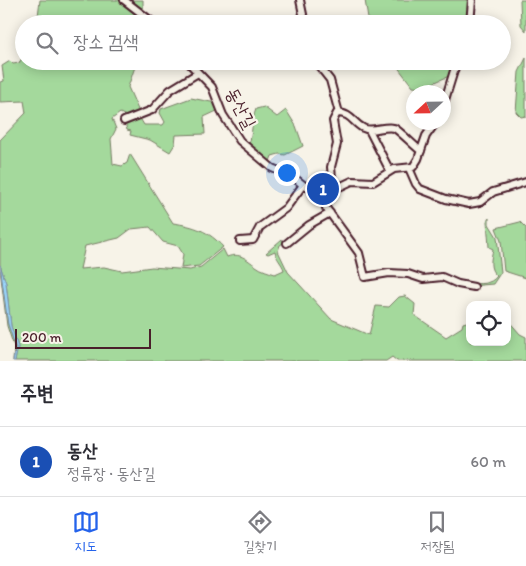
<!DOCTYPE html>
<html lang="ko">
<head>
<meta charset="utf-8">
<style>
  body { margin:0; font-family:Itim,"Poor Story",sans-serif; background:#f2f2f3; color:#2b2b33 }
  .controls { position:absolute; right:15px; bottom:15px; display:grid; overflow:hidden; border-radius:10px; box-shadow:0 2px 12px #0003 }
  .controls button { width:45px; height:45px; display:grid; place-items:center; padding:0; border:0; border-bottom:1px solid #e1e1e2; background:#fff; color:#2b2b33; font:25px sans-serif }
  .compass { position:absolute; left:406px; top:85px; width:45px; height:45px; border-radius:50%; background:#fff; box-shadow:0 2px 12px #0003; rotate:248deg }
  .scale { position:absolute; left:15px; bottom:12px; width:136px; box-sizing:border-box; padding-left:5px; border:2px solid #4a1f2b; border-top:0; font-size:14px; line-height:18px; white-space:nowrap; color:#4a1f2b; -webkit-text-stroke:4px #f7f3e8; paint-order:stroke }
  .you { position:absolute; left:286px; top:172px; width:18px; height:18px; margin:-12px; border:4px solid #fff; border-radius:50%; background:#1a73e8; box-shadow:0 0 0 8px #1a73e833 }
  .badge { display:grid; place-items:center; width:32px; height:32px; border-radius:50%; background:#2563eb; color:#fff; font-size:16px; font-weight:700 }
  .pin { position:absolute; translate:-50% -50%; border:2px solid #fff; box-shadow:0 1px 5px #0006 }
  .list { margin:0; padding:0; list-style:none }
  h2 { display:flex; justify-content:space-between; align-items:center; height:65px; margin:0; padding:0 20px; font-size:21px }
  h2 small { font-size:16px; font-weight:400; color:#7c7c81 }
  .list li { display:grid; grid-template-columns:32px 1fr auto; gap:15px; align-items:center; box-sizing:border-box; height:70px; padding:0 20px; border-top:1px solid #e1e1e2 }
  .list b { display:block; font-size:19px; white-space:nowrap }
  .list p { margin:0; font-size:16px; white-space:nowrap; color:#7c7c81 }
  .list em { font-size:16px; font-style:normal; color:#7c7c81 }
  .icon { flex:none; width:28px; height:28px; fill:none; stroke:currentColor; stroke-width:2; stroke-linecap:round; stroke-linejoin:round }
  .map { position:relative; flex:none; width:526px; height:361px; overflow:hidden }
  .search { position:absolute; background:#fff; box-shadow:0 2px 12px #0003; left:15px; right:15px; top:15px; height:55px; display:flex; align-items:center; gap:12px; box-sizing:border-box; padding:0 18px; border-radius:28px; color:#7c7c81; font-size:19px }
  .sheet { height:135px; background:#fff }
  nav { display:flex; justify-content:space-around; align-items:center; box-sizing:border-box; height:70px; border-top:1px solid #e1e1e2; background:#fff; font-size:14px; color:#7c7c81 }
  nav a { display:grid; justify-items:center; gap:2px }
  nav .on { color:#2563eb }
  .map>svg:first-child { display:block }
  .green { fill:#a4d99c; stroke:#777c64 }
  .water { fill:#9ad7fb; stroke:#7a8da8 }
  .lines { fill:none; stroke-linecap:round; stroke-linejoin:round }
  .minor-casing { stroke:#4a1f2b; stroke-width:10 }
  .minor { stroke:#f7f3e8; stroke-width:6 }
  .labels { text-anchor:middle; stroke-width:4.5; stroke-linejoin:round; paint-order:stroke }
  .street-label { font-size:18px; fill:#4a1f2b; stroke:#f7f3e8 }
</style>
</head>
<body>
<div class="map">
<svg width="526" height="361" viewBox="0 0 526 361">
  <rect width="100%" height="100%" fill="#f7f3e8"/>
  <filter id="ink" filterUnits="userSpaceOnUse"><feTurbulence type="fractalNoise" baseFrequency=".02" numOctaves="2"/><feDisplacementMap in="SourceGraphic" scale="10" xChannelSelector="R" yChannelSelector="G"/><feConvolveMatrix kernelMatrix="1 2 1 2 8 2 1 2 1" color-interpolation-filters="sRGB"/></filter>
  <g filter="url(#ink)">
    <path class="green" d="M40,0H143V15L147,19L146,24H37Z
      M365,0H470L468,24H373L368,19Z
      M520,0H526V31L521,25Z
      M24,55V61H137L128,87L139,112L126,116L120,113L112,119L116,129L111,139L113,164L122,166L127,163L130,154L173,223C194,226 209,231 223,247L199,266L181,268L183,254L178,246L163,242L150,227L131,229L119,238L85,246L80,269L104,267L122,271L152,267L190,270L201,267L223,249L227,257C240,252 246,259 256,266C261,270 269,272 275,274L284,270C282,263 276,259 275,251L268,254L266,253L282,239L283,243L280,245L278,251L288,272L331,319L369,335L376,306L389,307L399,297L405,296L415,304L414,315L446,337L462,327L463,323L470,321V342H507V319L520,334L526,337V361H397L392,357L386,361H15L18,347L11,326L6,283L0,265V140L26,113L24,101L0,102V82L4,81L2,66L10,61L13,64L19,63Z
      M526,58V116L521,117L516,112L519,72Z
      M393,61H455L449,76L422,88L413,87Z
      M191,98L216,103L219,110L204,117L205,134L176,135L175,144L170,152L150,140L130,135L131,131L127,130L125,123L138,115L144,125H163L165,122L160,113L161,109Z
      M264,107L277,117L286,110L296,126L303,146L285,155L279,154L272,156L269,164L249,144C253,133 251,122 256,109Z
      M489,218V224L497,237L501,272L493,284L471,286L469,283C478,284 491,285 497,276C488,269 491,259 493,249L489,247L487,221Z
      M520,222L526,228V278L504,271L501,241L496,228Z
      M0,270L4,286L8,324L16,348L13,361L14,347L7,326Z"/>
    <path class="water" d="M0,265L6,283L11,326L18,347L15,361H13L16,348L8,324Z"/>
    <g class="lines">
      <g class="minor-casing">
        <path id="minor" d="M124,0L155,24
          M300,0L305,24
          M470,24L472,0
          M187,61L212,87L223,115L240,141L272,168L293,177L306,187L333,190L352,181L373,182L394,169L413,167L418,159L426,136L436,122
          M315,61L330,80L339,113
          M444,103L457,61
          M124,121L152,110L170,90L198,73
          M369,130L390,171
          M409,168L416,184L420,189L446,199L469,204L480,202L493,192L526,182
          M333,190L331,167L337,144L333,121L337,113C351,113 353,123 363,128C372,133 384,125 394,128C399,130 414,146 421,151
          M324,191L326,208L359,253L365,277L389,273L408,274L423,279L442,277L458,284L474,287
          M240,241L253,240L260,227L286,208L303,185
          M287,243L309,225L330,213"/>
      </g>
      <use href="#minor" class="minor"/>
    </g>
  </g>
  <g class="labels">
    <g class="street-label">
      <text transform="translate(241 108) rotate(62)" y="6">동산길</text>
    </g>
  </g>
</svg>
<div class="controls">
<button><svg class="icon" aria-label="locate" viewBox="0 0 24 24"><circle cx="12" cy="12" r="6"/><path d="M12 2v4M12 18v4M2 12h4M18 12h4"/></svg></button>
</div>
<svg class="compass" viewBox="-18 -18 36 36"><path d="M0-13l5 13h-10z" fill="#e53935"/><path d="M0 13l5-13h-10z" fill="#7c7c81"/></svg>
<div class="scale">200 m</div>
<div class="you"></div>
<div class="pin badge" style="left:323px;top:189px;background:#1a4fb4">1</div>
<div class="search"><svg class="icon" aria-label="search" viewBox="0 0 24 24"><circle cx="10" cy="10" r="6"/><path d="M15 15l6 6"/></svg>장소 검색</div>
</div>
<section class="sheet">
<h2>주변<small></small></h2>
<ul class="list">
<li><span class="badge" style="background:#1a4fb4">1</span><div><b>동산</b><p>정류장 · 동산길</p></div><em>60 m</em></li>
</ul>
</section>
<nav>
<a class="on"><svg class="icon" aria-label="map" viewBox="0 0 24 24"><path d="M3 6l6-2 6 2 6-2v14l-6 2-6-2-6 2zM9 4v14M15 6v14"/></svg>지도</a>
<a><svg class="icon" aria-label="directions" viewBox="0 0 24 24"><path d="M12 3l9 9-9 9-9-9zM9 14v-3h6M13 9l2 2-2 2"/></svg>길찾기</a>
<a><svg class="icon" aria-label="saved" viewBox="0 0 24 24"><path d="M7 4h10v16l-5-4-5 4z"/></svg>저장됨</a>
</nav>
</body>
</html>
